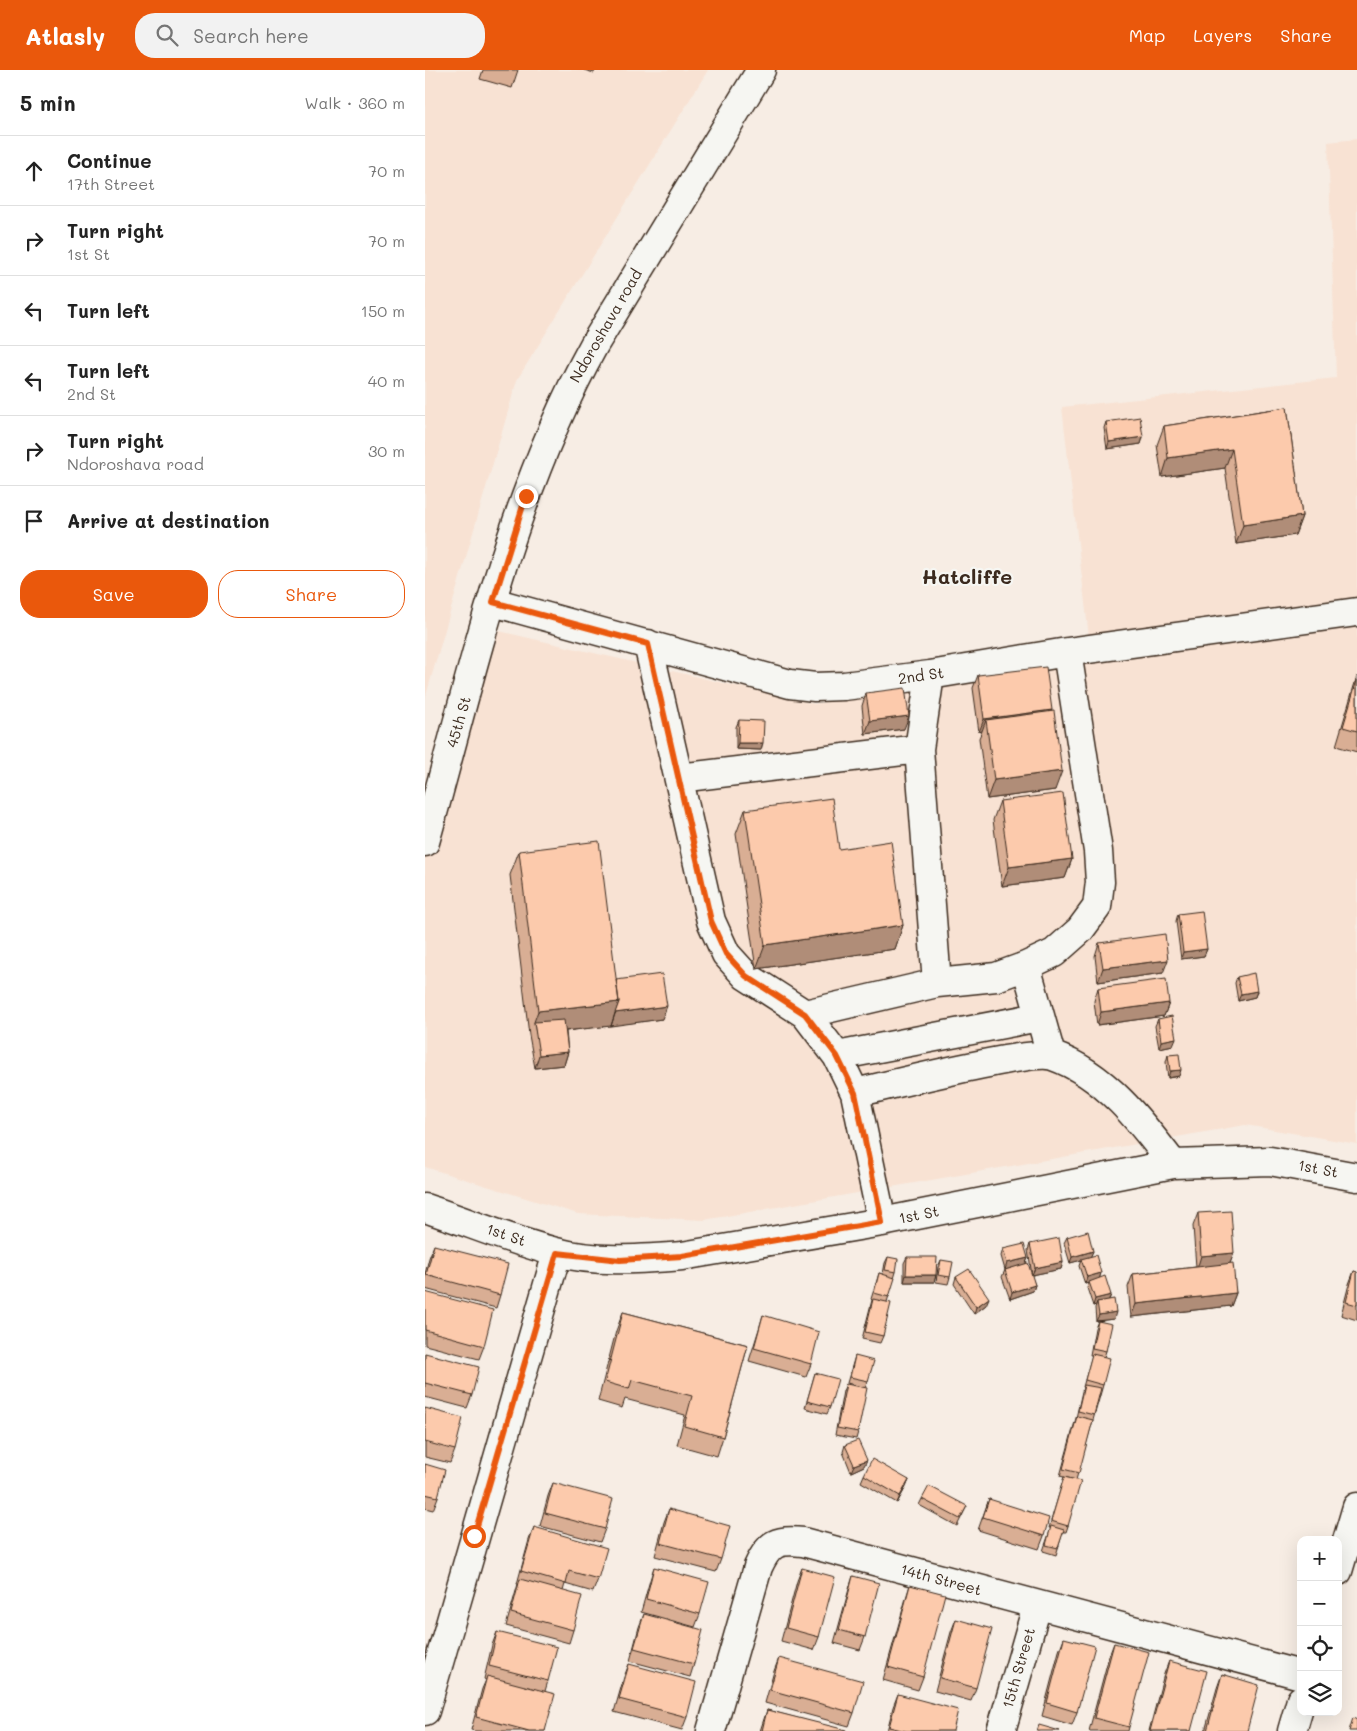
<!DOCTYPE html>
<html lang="en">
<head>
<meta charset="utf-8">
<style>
  body { margin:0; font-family:Mali,sans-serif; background:#f2f2f2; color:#222 }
  .controls { position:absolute; right:15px; bottom:15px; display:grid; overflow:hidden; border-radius:10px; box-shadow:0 5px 20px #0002 }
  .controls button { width:45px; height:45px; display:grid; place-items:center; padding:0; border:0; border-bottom:1px solid #e0e0e0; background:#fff; color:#222; font:25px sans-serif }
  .stop { position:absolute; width:15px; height:15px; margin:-11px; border:4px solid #ea580c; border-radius:50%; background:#fff }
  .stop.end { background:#ea580c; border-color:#fff; box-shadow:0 1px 5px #0008 }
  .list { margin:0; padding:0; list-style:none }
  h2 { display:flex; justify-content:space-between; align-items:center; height:65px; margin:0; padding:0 20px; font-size:21px }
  h2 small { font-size:16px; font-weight:400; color:#767676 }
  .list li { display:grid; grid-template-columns:32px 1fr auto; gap:15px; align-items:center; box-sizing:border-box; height:70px; padding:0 20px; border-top:1px solid #e0e0e0 }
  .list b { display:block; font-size:19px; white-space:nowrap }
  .list p { margin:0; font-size:16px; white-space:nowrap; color:#767676 }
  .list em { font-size:16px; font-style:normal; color:#767676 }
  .actions { display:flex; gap:10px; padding:15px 20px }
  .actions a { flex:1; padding:11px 0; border:1px solid #ea580c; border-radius:20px; text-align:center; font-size:18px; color:#ea580c }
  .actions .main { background:#ea580c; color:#fff }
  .icon { flex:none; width:28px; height:28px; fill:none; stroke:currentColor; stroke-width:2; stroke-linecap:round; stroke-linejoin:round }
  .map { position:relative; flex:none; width:932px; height:1661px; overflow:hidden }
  header { display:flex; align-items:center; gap:30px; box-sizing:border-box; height:70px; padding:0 25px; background:#ea580c; color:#fff }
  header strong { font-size:24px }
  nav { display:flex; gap:28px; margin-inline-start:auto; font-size:18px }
  .search { width:350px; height:45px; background:#f2f2f2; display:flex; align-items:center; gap:12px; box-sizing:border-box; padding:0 18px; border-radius:20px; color:#767676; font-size:19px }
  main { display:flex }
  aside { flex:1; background:#fff }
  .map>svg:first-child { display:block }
  .built { fill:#f8e2d3 }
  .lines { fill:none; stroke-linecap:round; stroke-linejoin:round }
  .minor-casing { stroke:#3b2a1e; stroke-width:31 }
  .minor { stroke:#f6f6f2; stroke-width:28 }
  .wall { fill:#d9ae94; stroke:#3b2a1e }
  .shaded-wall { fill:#b08d78; stroke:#3b2a1e }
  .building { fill:#fccaac; stroke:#3b2a1e }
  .route { stroke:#ea580c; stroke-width:6 }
  .labels { text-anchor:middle; stroke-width:4.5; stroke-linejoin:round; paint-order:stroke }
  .street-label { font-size:15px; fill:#3b2a1e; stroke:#f6f6f2 }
  .district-label { font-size:20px; font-weight:bold; fill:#3b2a1e; stroke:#f6f6f2 }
</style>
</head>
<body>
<header>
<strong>Atlasly</strong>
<div class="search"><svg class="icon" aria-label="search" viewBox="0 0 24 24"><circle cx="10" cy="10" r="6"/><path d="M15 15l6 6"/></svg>Search here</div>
<nav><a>Map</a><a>Layers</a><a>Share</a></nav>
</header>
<main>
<aside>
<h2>5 min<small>Walk · 360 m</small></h2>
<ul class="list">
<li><svg class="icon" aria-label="ahead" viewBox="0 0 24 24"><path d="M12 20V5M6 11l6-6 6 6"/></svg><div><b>Continue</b><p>17th Street</p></div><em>70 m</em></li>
<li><svg class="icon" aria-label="right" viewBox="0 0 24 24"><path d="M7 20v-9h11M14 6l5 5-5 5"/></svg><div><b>Turn right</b><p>1st St</p></div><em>70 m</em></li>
<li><svg class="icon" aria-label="left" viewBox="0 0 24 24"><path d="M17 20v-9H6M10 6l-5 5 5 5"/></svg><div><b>Turn left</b></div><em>150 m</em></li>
<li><svg class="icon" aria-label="left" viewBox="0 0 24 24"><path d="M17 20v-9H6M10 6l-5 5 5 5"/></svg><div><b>Turn left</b><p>2nd St</p></div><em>40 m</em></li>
<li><svg class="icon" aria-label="right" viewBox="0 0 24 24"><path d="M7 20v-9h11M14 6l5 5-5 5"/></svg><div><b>Turn right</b><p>Ndoroshava road</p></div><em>30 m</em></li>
<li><svg class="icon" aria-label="arrive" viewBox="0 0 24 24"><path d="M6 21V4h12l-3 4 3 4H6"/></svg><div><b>Arrive at destination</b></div></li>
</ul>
<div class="actions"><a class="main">Save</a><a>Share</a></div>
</aside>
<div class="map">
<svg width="932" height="1661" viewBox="0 0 932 1661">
  <rect width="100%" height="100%" fill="#f7ede4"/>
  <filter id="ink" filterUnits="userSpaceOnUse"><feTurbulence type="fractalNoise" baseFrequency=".02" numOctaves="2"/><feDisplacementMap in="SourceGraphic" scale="10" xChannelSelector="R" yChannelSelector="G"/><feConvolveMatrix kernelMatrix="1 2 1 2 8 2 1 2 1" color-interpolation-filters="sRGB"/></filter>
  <g filter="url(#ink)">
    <path class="built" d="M0,0H283L92,310L0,629Z
      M932,69V1074L820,1055L279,1150L153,1144L0,1097V757L57,557L389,634L667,593L637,337L911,308L903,72Z"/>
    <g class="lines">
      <g class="minor-casing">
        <path id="minor" d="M68,532L365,614L390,617L419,616L505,605L642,582L932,542
          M223,574L286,851L301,884L321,906L380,944
          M494,679L512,913
          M254,708L494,679L505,605
          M0,772C47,605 84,429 169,275L336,0
          M626,985L601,896L629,883L655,860L672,837L675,812L673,781L642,582
          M412,986L614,947
          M430,1023L412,986L380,944L512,913L571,907L601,896
          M0,1138C43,1152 87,1171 131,1182C171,1193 216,1189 257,1186L457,1152L748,1094L845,1091L932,1107
          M457,1152L430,1023C461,1016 608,979 628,986C680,1004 717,1053 748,1094
          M913,1501L932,1437
          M0,1641L132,1183
          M286,1661L333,1497C344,1473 352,1469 378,1472L876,1605
          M576,1661L612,1536
          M867,1661L876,1630"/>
      </g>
      <use href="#minor" class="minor"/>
    </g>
    <path class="wall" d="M58,0H93L87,18L55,9Z
      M159,0H170L169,3Z
      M862,337L877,446L870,465L811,474L800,398L737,407L732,375L739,356Z
      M681,352L718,367L716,374L682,379L679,358Z
      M553,605L626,641L630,720L562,729L554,668L557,661L554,662L548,618Z
      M932,606V682L911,676Z
      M441,623L479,659L440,664L437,636Z
      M314,650L336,680L311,679V657Z
      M575,731L647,789L640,808L577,816L568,750Z
      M320,740L414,779L478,855L470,879L331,899L311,764Z
      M94,781L191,910L237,949L141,961L143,982L139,995L110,998L104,965L85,805Z
      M753,844L782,879L779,886L756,889L751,851Z
      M674,873L738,903L673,912L670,886Z
      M812,907L832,921L830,927L813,931L810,913Z
      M673,918L744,933L739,946L672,955L669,931Z
      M733,949L748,975L734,978L730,956Z
      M743,985L754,1006L743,1008L741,992Z
      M773,1143L809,1183L805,1193L811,1223L806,1236L706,1247L703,1217L708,1204L771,1197L768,1156Z
      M642,1167L668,1181L665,1187L676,1203L674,1209L686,1225L684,1230L689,1249L671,1251L670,1238L671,1235L668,1236L662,1218L664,1212L660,1214L654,1196L656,1190L645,1193L639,1173Z
      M605,1174L638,1192L636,1199L607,1205L603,1180Z
      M9,1175L75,1225L71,1238L0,1219V1204L4,1188Z
      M578,1179L603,1188L601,1193L610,1215L608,1221L585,1229L577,1207L580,1200L576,1186Z
      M463,1187L471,1202L462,1232L458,1266L455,1273L437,1269L447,1230L446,1229L452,1210L454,1203L458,1204L460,1193Z
      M482,1187L511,1205L509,1212H479V1193Z
      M516,1190L525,1207L523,1214L511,1212L513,1197Z
      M929,1201L932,1202V1250L916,1245L924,1214Z
      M531,1207L561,1235L549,1244L529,1214Z
      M0,1222L59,1276L54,1289L0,1275Z
      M198,1242L323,1275L298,1367L292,1386L252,1375L260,1345L200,1329L197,1338L173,1331L191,1261Z
      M338,1245L386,1294L381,1307L324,1291L334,1259Z
      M673,1251L681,1281L679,1287L678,1315L651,1410L635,1406L651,1348L658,1317L667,1285H665L670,1258Z
      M0,1283L47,1325L42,1338L0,1327Z
      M430,1286L443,1311L440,1318L422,1313Z
      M390,1303L405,1337L402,1344L380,1338Z
      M421,1314L433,1362L431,1369L410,1365L418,1321Z
      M0,1338L30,1380L25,1393L0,1387Z
      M420,1375L439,1396L426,1402L418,1382Z
      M0,1394L13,1427L8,1440L0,1438Z
      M439,1405L484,1410L481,1417L472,1433L436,1412Z
      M639,1407L643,1456L641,1462H638L631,1485L618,1481L626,1458H624Z
      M128,1413L180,1459L175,1472L115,1456L123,1426Z
      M497,1429L542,1436L532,1456L494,1435Z
      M564,1429L619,1466L614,1479L553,1460Z
      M244,1439L296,1489L291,1502L230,1486L239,1452Z
      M109,1457L173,1509L168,1522L140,1514L138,1521L148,1560L144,1573L81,1556L93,1514H92L104,1470Z
      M229,1497L275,1544L270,1557L216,1542L225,1510Z
      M377,1498L394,1567L389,1580L356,1571L372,1511Z
      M428,1506L440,1567L435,1580L409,1573L424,1519Z
      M485,1515L498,1607L493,1620L458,1610L481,1528Z
      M219,1544L269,1594L265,1607L205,1591L214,1557Z
      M531,1549L551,1618L546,1631L510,1621L526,1562Z
      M72,1562L123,1611L120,1621V1661H50L46,1660L57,1619L61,1610L59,1609L67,1575Z
      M639,1568L652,1642L647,1655L617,1646L634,1581Z
      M689,1573L704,1657L703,1661H664L684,1586Z
      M354,1588L429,1643L424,1656L340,1633L349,1601Z
      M744,1591L766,1661H724L739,1604Z
      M204,1594L262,1647L257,1660L189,1642L199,1607Z
      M797,1604L822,1661H780L792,1618Z
      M473,1624L528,1661H462L468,1637Z
      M342,1640L421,1661H335Z"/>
    <path class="shaded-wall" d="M718,367L716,374L682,379L684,372Z
      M807,379L800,398L737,407L743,388Z
      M877,446L870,465L811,474L818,455Z
      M627,640L622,653L561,650L557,661L554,662L559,649Z
      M484,646L479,659L440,664L445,651Z
      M313,673H338L336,680L311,679Z
      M637,701L630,720L562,729L569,710Z
      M647,789L640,808L577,816L584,797Z
      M478,855L470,879L331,899L340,875Z
      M782,879L779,886L756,889L758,882Z
      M743,890L738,903L673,912L678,898Z
      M832,921L830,927L813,931L816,924Z
      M194,932L186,956L111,964L109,952L113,941Z
      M744,933L739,946L672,955L676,942Z
      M242,936L237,949L186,956L190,943Z
      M751,968L748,975L734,978L736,971Z
      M143,982L139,995L110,998L114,985Z
      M756,1000L754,1006L743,1008L745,1001Z
      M668,1181L665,1188L645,1193L647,1187Z
      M809,1183L804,1196L772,1199L776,1186Z
      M603,1188L600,1195L580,1200L582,1193Z
      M638,1192L636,1199L607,1205L610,1198Z
      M676,1203L674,1210L660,1214L662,1207Z
      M481,1205H511L509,1212H479Z
      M610,1215L608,1221L585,1229L587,1222Z
      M811,1223L806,1236L706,1247L711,1234Z
      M686,1225L683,1231L672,1232L671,1235L668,1236L670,1229Z
      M564,1228L561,1235L549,1244L551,1237Z
      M691,1242L689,1249L671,1251L674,1245Z
      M442,1390L439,1396L426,1402L429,1395Z
      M484,1410L481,1417L472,1433L475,1426Z"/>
    <path class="building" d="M862,337L877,446L818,455L807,379L743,388L739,356Z
      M715,347L718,367L684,372L681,352Z
      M621,597L627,640L559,649L553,605Z
      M932,610V661L918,657Z
      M480,618L484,646L445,651L441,623Z
      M629,641L637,701L569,710L561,650Z
      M314,650L339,651L338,673H313Z
      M638,723L647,789L584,797L575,731Z
      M407,728L414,779L466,771L478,855L340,875L320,740Z
      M174,771L194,932L113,941L94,781Z
      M777,841L782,879L758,882L753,844Z
      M740,864L743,890L678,898L674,873Z
      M829,903L832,921L816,924L812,907Z
      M237,904L242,936L190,943L194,932L191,910Z
      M741,909L744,933L676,942L673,918Z
      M747,946L751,968L736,971L733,949Z
      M139,950L143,982L114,985L109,952Z
      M754,984L756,1000L745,1001L743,985Z
      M806,1141L809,1183L776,1186L773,1143Z
      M663,1161L668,1181L647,1187L642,1167Z
      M634,1168L638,1192L610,1198L605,1174Z
      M599,1174L603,1188L582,1193L578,1179Z
      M9,1175L83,1194L75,1225L1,1205Z
      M671,1185L676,1203L662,1207L656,1189Z
      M463,1187L473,1189L471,1202L460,1200Z
      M482,1187H512L511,1205H481Z
      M516,1190L528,1192L525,1207L513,1205Z
      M603,1193L610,1215L587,1222L580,1200Z
      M808,1193L811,1223L711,1234L708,1204Z
      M544,1199L564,1228L551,1237L531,1207Z
      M929,1201L932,1202V1235L921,1232Z
      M454,1203L470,1208L464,1227L449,1223Z
      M680,1206L686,1225L670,1229L664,1212Z
      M0,1222L68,1240L59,1276L0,1260Z
      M448,1229L466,1233L458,1266L440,1262Z
      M689,1229L691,1242L674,1245L672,1232Z
      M198,1242L323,1275L298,1367L259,1356L267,1326L207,1310L204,1319L180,1312Z
      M338,1245L394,1262L386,1294L329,1278Z
      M673,1251L687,1254L681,1281L667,1278Z
      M0,1283L54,1297L47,1325L0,1313Z
      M667,1284L685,1288L678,1315L660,1310Z
      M430,1286L449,1291L443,1311L425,1307Z
      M390,1303L413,1309L405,1337L382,1331Z
      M421,1314L442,1318L433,1362L412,1358Z
      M659,1315L676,1318L669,1345L653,1341Z
      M0,1338L38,1348L30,1380L0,1372Z
      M652,1346L668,1350L654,1403L638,1399Z
      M433,1370L442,1390L429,1395L420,1375Z
      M447,1389L484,1410L475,1426L439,1405Z
      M0,1394L20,1400L13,1427L0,1424Z
      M639,1407L656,1411L643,1456L626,1451Z
      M128,1413L188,1429L180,1459L120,1443Z
      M504,1416L542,1436L535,1449L497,1429Z
      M564,1429L624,1448L619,1466L558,1447Z
      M244,1439L305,1456L296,1489L235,1473Z
      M626,1456L639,1460L633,1478L621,1475Z
      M109,1457L182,1478L173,1509L144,1501L141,1514L96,1501Z
      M229,1497L284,1512L275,1544L221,1529Z
      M377,1498L410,1507L394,1567L361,1558Z
      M428,1506L454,1513L440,1567L414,1560Z
      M95,1509L157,1526L148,1560L86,1543Z
      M485,1515L520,1524L498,1607L463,1597Z
      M219,1544L278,1560L269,1594L209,1578Z
      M531,1549L567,1559L551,1618L515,1608Z
      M72,1562L132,1577L123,1611L64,1596Z
      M639,1568L670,1576L652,1642L622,1633Z
      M689,1573L724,1582L704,1657L669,1648Z
      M354,1588L438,1611L429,1643L345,1620Z
      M744,1591L782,1601L766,1661H725Z
      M204,1594L271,1612L262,1647L194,1629Z
      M797,1604L834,1615L822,1661H782Z
      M62,1606L130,1624L120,1661H104L51,1647Z
      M473,1624L533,1640L528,1661H481L464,1657Z
      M342,1640L421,1660V1661H337Z
      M928,1648L932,1650V1661H924Z
      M614,1655L635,1661H612Z"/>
  </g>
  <g class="lines" filter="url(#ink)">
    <path class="route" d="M49,1466L132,1183L195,1190L257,1186L457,1152L430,1023L412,986L380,944L321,906L301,884L286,851L223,574L68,532L101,426"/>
  </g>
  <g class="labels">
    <g class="street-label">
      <text transform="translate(181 256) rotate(-60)" y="5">Ndoroshava road</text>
      <text transform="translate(496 606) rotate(-8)" y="5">2nd St</text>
      <text transform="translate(34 652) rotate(-74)" y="5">45th St</text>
      <text transform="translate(893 1099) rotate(11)" y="5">1st St</text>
      <text transform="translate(494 1145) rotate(-11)" y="5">1st St</text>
      <text transform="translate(81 1165) rotate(19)" y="5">1st St</text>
      <text transform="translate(516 1510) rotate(15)" y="5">14th Street</text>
      <text transform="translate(594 1598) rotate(-74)" y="5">15th Street</text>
    </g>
    <g class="district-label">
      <text x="542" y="514">Hatcliffe</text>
    </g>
  </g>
</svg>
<div class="controls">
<button>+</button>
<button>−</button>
<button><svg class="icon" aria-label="locate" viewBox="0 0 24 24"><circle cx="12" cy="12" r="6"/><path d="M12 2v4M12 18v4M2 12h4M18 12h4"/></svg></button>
<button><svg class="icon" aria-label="layers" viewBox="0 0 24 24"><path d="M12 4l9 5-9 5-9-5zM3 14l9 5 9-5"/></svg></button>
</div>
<div class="stop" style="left:49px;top:1466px"></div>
<div class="stop end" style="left:101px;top:426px"></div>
</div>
</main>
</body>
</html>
